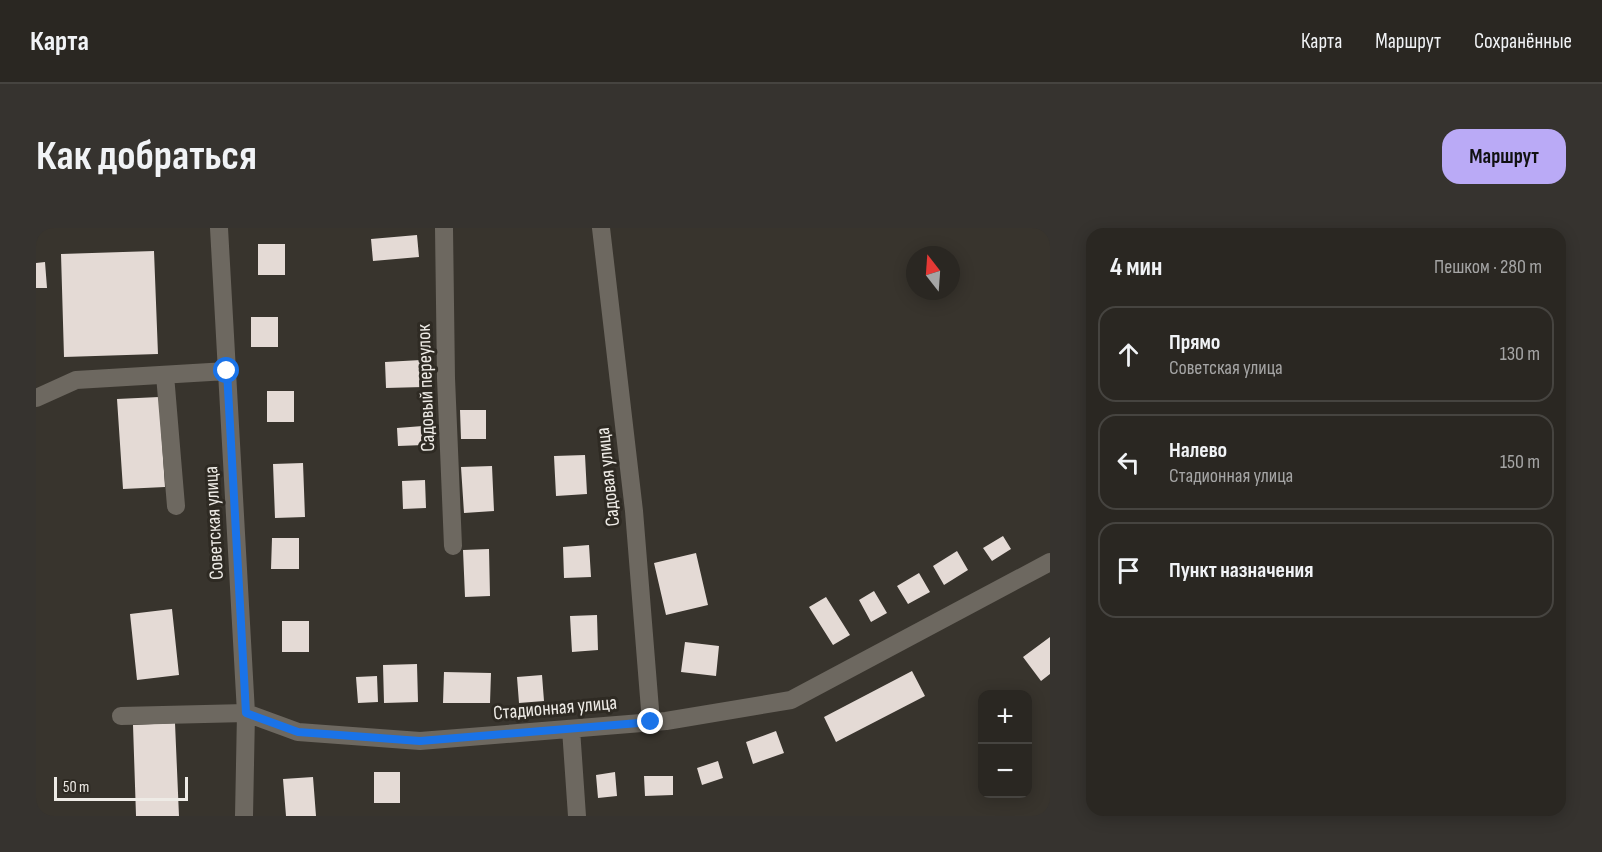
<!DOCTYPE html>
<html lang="ru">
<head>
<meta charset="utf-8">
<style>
  body { margin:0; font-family:"Sofia Sans Condensed",sans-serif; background:#36332f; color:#f1f3f6 }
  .controls { position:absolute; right:18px; bottom:18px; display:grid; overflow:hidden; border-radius:12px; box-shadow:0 3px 15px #0003 }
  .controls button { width:54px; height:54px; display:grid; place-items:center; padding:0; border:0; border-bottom:2px solid #464440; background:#2a2722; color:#f1f3f6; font:30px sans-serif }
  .compass { position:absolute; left:870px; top:18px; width:54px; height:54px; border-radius:50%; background:#2a2722; box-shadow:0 3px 15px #0003; rotate:343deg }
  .scale { position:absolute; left:18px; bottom:15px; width:134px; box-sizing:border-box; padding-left:6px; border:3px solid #eeebe6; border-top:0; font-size:16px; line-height:21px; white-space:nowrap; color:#eeebe6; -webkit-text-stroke:4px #2e2a23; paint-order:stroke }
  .stop { position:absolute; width:18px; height:18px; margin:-14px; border:4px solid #1a73e8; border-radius:50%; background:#fff }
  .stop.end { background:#1a73e8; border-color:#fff; box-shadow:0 2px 6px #0008 }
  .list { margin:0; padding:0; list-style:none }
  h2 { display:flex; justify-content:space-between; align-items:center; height:78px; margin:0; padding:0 24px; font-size:26px }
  h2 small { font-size:20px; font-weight:400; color:#a5a5a5 }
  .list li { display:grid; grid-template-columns:39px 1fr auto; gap:18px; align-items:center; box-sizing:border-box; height:96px; margin:0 12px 12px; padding:0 12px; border:2px solid #464440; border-radius:18px }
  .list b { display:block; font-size:22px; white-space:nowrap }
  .list p { margin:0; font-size:20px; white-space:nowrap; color:#a5a5a5 }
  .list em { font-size:20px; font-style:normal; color:#a5a5a5 }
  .icon { flex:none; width:33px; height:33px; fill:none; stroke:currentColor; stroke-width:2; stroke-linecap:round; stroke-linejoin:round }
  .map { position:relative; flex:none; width:1014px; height:588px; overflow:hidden; border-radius:18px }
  header { display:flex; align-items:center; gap:36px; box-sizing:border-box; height:84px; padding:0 30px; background:#2a2722; border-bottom:2px solid #464440 }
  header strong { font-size:28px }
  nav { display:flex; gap:33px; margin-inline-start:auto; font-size:21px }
  .intro { display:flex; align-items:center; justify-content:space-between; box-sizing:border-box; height:144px; padding:0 36px }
  h1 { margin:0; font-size:42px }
  .button { padding:15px 27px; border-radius:18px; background:#baaaf6; color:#111; font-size:21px; font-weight:700 }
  main { display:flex; gap:36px; padding:0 36px }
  aside { flex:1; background:#2a2722; border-radius:18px; box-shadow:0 3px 15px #0003 }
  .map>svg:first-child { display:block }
  .building { fill:#e4dad5 }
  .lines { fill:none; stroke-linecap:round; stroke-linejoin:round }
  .minor { stroke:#6d6860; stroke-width:18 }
  .route { stroke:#1a73e8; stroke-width:8 }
  .labels { text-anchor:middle; stroke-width:6; stroke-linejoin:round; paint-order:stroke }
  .street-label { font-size:20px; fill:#eeebe6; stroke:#2e2a23 }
</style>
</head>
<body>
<header>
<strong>Карта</strong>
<nav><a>Карта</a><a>Маршрут</a><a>Сохранённые</a></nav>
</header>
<div class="intro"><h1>Как добраться</h1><a class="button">Маршрут</a></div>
<main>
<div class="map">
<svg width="1014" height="588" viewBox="0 0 1014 588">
  <rect width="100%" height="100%" fill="#38342d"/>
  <path class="building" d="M381,7L383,29L337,33L335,11Z
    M222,16H249V47H222Z
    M118,23L122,126L28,129L25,26Z
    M9,34L11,60H0V35Z
    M215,89H242V119H215Z
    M385,132L387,159L350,160L349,134Z
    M231,163H258V194H231Z
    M123,169L129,259L87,261L81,171Z
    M424,182H450V211H425Z
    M387,198L388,217L362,218L361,200Z
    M549,227L551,266L520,268L518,228Z
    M267,235L269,289L239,290L237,236Z
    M456,238L458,283L428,285L425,239Z
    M389,252L390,280L367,281L366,253Z
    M967,308L975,321L956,333L947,320Z
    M236,310H263V341H235Z
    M553,317L555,349L528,350L527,319Z
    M453,321L454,368L429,369L427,322Z
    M921,323L932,342L908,357L897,338Z
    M660,325L672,377L630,387L618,335Z
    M883,345L894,364L872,376L861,358Z
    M838,363L851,385L835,394L823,372Z
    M790,369L814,407L797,417L773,379Z
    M136,381L143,447L101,452L94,386Z
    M561,387L562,422L536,424L534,388Z
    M246,393H273V424H246Z
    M1014,409V446L1005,453L987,429Z
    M649,414L683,418L680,448L645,444Z
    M381,436L382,474L348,475L347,437Z
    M876,443L889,468L800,514L788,489Z
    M408,444L455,445L454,475H407Z
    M506,447L508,473L483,475L481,449Z
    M341,448L342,474L322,475L320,449Z
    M139,495L143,588H100L97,497Z
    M740,503L748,525L717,536L710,514Z
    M682,533L687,550L666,557L661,540Z
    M338,544H364V575H338Z
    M579,544L581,568L562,570L560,547Z
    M608,548H637V567L609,568Z
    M277,549L280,588H250L247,551Z"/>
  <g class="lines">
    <path class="minor" d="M183,0L210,485L208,588
      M408,0L410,150L417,318
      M565,0L598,283L615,494
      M129,147L140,278
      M0,170L40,152L191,143
      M85,488L210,485L262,504L384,513L630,493L755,472L1014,334
      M535,501L541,588"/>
  </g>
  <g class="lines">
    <path class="route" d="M191,143L210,485L262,504L384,513L615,494"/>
  </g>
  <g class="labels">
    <g class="street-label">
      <text transform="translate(389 160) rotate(-92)" y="7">Садовый переулок</text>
      <text transform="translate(571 249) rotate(-96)" y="7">Садовая улица</text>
      <text transform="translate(177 295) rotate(-93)" y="7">Советская улица</text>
      <text transform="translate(519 479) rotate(-5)" y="7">Стадионная улица</text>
    </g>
  </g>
</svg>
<div class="controls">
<button>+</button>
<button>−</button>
</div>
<svg class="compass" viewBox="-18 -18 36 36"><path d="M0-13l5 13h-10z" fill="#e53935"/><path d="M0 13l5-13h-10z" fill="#a5a5a5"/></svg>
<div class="scale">50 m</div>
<div class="stop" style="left:191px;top:143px"></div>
<div class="stop end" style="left:615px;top:494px"></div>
</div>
<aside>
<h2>4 мин<small>Пешком · 280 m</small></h2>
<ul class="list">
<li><svg class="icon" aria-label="ahead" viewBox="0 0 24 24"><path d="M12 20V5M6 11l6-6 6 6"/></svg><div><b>Прямо</b><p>Советская улица</p></div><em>130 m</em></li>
<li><svg class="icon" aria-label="left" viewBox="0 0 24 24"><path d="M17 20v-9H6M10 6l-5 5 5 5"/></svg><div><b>Налево</b><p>Стадионная улица</p></div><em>150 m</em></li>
<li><svg class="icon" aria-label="arrive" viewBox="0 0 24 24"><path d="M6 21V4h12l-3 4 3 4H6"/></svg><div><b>Пункт назначения</b></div></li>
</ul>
</aside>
</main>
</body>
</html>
